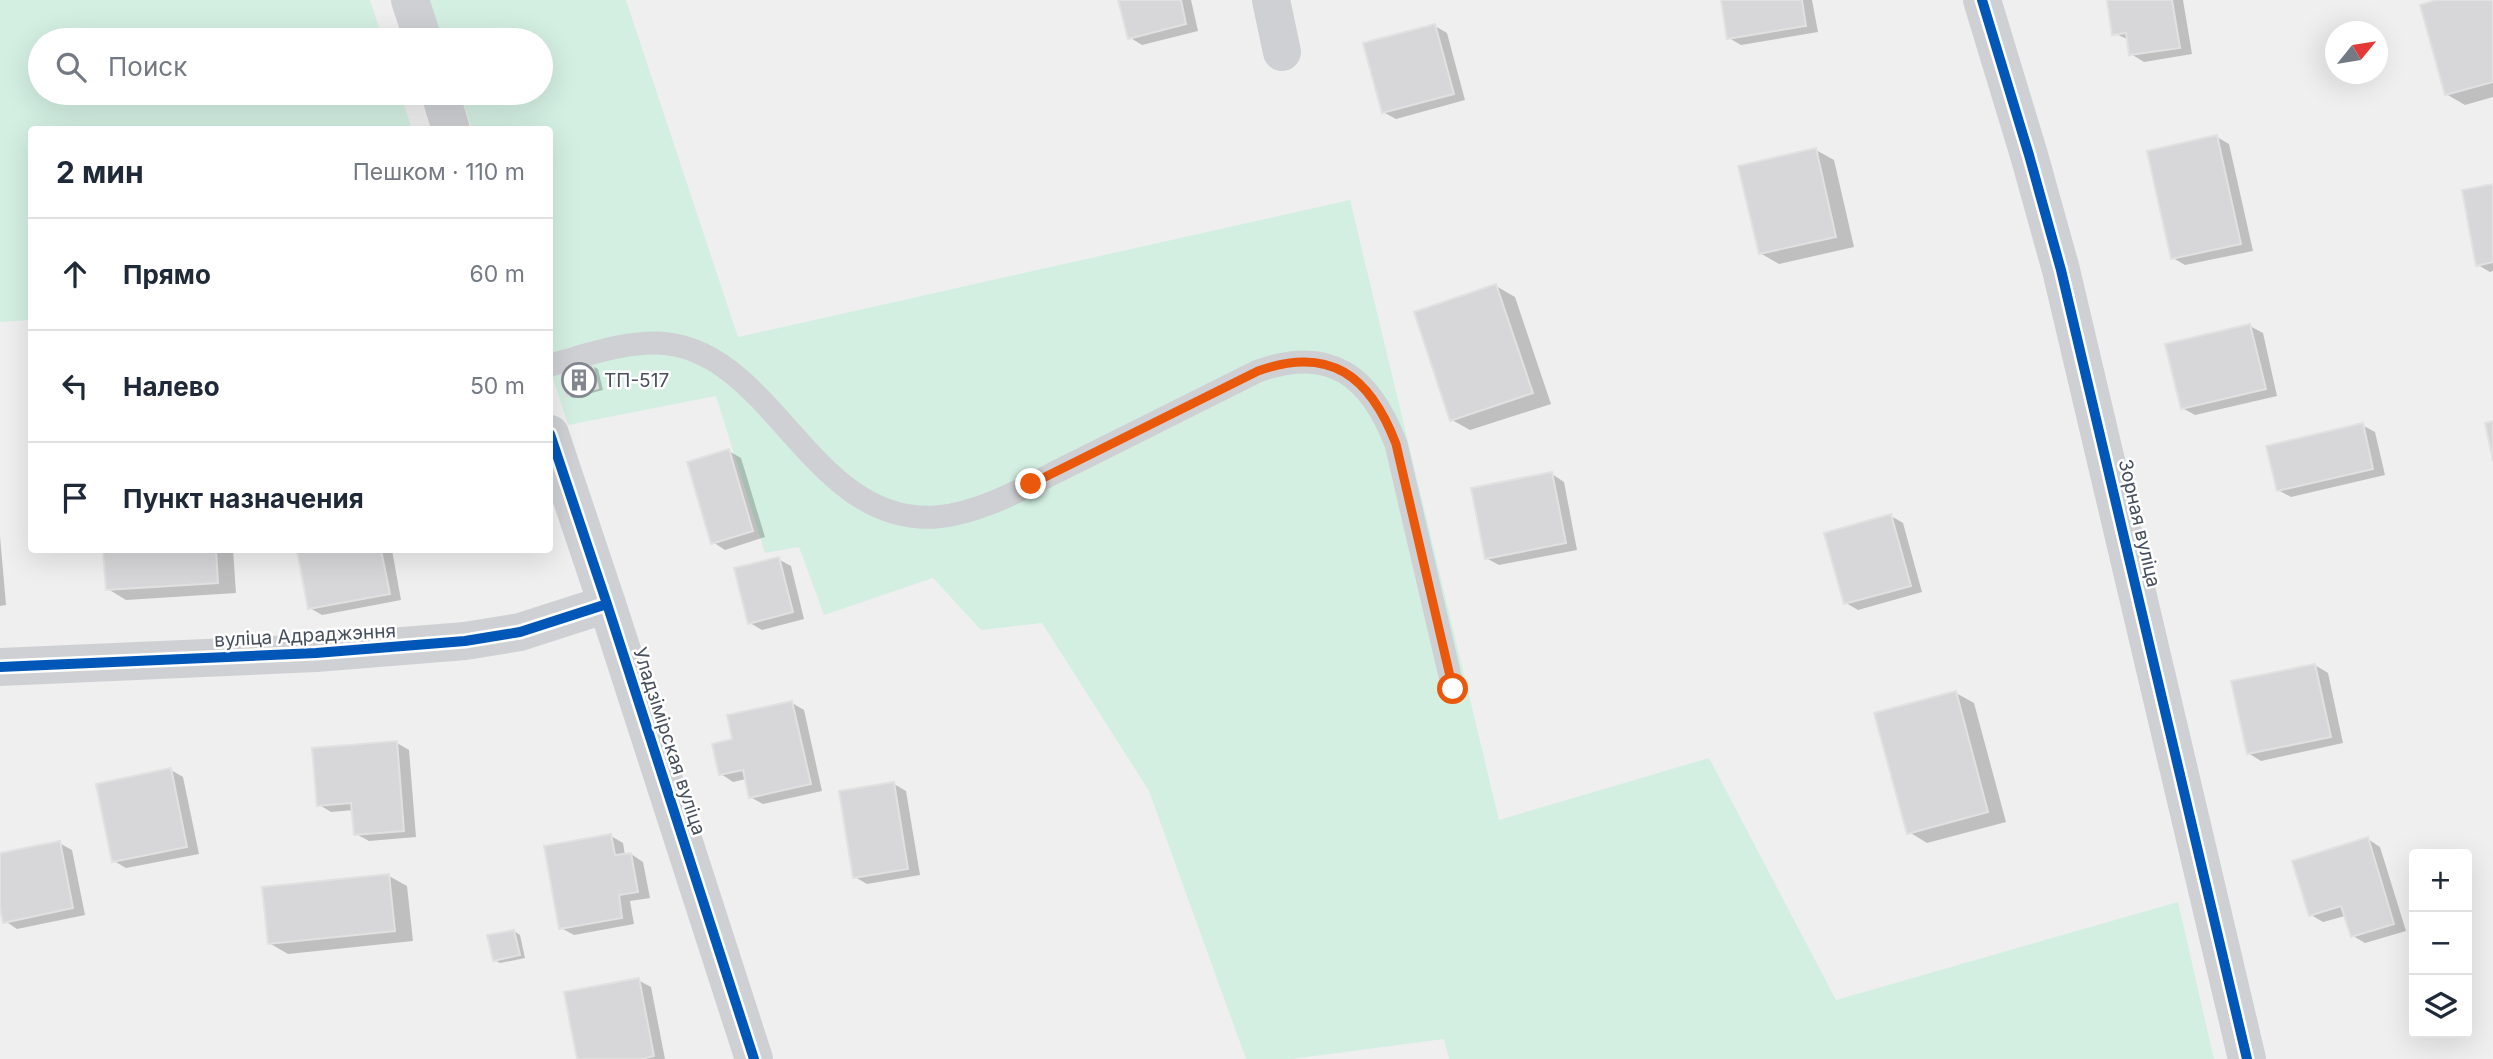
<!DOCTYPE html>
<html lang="ru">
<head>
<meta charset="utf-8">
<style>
  body { margin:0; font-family:Inter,sans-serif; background:#f6f6f7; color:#1f2937 }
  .controls { position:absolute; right:21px; bottom:21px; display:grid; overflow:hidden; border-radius:7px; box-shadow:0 7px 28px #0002 }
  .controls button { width:63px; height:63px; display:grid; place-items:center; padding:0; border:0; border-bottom:2px solid #e0e1e3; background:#fff; color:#1f2937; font:35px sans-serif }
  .compass { position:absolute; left:2325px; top:21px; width:63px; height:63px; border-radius:50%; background:#fff; box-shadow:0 7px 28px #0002; rotate:60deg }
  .stop { position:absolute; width:21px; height:21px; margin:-16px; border:5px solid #ea580c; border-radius:50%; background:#fff }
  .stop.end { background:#ea580c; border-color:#fff; box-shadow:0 2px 7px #0008 }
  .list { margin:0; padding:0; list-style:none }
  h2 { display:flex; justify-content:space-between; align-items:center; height:91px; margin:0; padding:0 28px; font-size:30px }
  h2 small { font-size:23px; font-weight:400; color:#747a83 }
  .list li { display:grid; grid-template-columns:46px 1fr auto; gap:21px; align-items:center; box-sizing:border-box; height:112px; padding:0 28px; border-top:2px solid #e0e1e3 }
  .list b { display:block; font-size:26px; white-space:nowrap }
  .list em { font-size:23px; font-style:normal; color:#747a83 }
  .icon { flex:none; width:38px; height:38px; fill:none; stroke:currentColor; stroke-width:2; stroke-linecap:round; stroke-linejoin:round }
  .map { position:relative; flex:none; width:2493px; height:1059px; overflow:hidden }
  .search { position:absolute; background:#fff; box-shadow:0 7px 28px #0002; left:28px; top:28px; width:525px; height:77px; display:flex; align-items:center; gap:18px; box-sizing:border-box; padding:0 24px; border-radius:38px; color:#747a83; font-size:26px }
  .panel { position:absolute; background:#fff; box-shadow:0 7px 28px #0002; left:28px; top:126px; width:525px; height:427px; border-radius:7px }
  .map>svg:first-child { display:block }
  .green { fill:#d3efe2 }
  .shadow { fill:#0003 }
  .building { fill:#d7d7d9; stroke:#e1e1e2; stroke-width:2 }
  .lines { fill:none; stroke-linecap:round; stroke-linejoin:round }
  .lane { stroke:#ced0d3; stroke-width:23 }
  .street { stroke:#ced0d3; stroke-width:38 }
  .cycleway-casing { stroke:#fff; stroke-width:15 }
  .cycleway { stroke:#0057b8; stroke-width:10 }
  .route { stroke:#ea580c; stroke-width:9 }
  .labels { text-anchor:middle; stroke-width:5; stroke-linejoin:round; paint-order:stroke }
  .poi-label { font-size:19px; fill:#464f5c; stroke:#fff; text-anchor:start }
  .street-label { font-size:19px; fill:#464f5c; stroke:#fff }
</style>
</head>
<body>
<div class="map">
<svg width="2493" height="1059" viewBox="0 0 2493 1059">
  <rect width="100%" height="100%" fill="#f0efef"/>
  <path class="green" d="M0,0H370L383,40H40V93H400L412,129L32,130L31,320L0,322Z
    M429,0H626L738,337L1350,200L1499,820L1709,758L1836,1000L2178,902L2214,1059H1449L1444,1039L1292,1059H1246L1149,791L1042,623L981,630L933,578L824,615L799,547L765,553L716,396L568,425L550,369V130L472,129L460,93H541V40H443Z"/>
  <path class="shadow" d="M1120,0H1191L1198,31L1142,45L1129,37Z
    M1722,0H1812L1818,32L1741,45L1729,38Z
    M2108,0H2183L2192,54L2144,62L2131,54L2129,40L2114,33Z
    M2443,0H2493V97L2465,105L2446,94Z
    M1435,26L1447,33L1465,100L1396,119L1383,112Z
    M2217,137L2229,144L2253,251L2185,265L2173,258Z
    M1816,150L1834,160L1854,247L1779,264L1760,253Z
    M2493,186V271L2490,272L2478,265Z
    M1496,286L1515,297L1551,404L1470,430L1452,420Z
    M2250,326L2263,333L2277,396L2195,415L2182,408Z
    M592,366L598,369L603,390L573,398L567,395Z
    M2362,425L2375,432L2385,475L2291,497L2278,490Z
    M729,451L741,458L765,537L725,550L713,542Z
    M1552,474L1564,482L1577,550L1499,565L1486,558Z
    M1891,516L1903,523L1922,592L1858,610L1846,603Z
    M0,536L6,605L0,606Z
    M105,550H233L236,593L126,600L108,589Z
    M298,550H392L401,600L322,615L310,608Z
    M778,559L791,566L804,619L762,630L750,623Z
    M2315,665L2328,673L2343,743L2261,761L2248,753Z
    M1956,693L1974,703L2006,822L1927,843L1909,832Z
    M792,703L804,710L822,791L763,804L750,797L746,779L733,782L721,774L735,741Z
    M397,743L409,750L416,837L369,841L356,834L354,810L331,812L318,804Z
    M171,770L183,777L199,854L126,868L114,861Z
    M894,784L906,791L920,875L867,884L855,877Z
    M611,836L623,843L625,855L631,854L643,862L650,898L630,901L634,924L574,935L561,928Z
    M2368,839L2380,847L2406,931L2365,943L2353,936L2345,916L2323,922L2311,915Z
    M59,843L72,850L85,915L17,929L5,921L0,900V855Z
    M389,876L407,886L413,941L288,954L269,943Z
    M514,931L520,935L525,958L500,963L494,960Z
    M638,980L651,987L665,1059H579Z"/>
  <path class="building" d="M1118,0H1181L1186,24L1128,39Z
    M1721,0H1802L1806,26L1727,39Z
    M2107,0H2172L2180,48L2129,55L2126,33L2112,35Z
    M2436,0H2493V82L2445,95L2420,5Z
    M1435,24L1454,94L1382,113L1363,43Z
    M2217,135L2241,244L2171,259L2147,151Z
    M1816,148L1836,237L1759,254L1738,166Z
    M2493,184V262L2476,266L2462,190Z
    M1496,284L1533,393L1450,421L1414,312Z
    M2250,324L2266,389L2181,409L2165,344Z
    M592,364L598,388L566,396L560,372Z
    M2493,421V461L2485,423Z
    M2363,423L2373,469L2277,491L2266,446Z
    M729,449L753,531L711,544L687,462Z
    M1552,472L1566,543L1485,559L1471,488Z
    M1891,514L1911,586L1844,604L1824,533Z
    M103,550H216L218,583L106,590Z
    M297,550H381L390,594L308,609Z
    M779,557L793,612L748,624L734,568Z
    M2315,664L2331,737L2247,754L2231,681Z
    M1956,691L1988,812L1907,834L1874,713Z
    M792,701L811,784L749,798L743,770L719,775L712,744L732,739L727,715Z
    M397,741L404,831L354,835L351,803L317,806L312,748Z
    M171,768L187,847L112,862L96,784Z
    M894,782L908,869L853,878L839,791Z
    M611,834L615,855L631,853L638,892L619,895L622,918L559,929L544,846Z
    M2368,837L2394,924L2351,937L2341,906L2309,916L2292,861Z
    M60,841L73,908L3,923L0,908V853Z
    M389,874L395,931L268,944L262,887Z
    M514,930L520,955L493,961L487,935Z
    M639,978L654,1056L641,1059H577L564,992Z"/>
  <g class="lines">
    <path class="lane" d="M550,365C585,356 622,342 658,343C773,347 809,525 936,517C985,513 1034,482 1078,461C1138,431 1198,401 1258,371C1330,345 1370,376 1396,444L1453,689"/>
    <path class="street" d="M410,0L423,40
      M1271,0L1282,52
      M1982,0L2029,155L2061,270L2247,1059
      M440,93L451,130
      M550,434L607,604L754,1059
      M0,667L316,653L465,641L520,632L607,604"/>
    <g class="cycleway-casing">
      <path id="cycleway" d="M1982,0L2029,155L2061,270L2247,1059
        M550,434L607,604L754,1059
        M0,667L316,653L465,641L520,632L607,604"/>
    </g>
    <use href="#cycleway" class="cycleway"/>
  </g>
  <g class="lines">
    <path class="route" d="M1031,484L1258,371C1330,345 1370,376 1396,444L1453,689"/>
  </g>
  <defs>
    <g id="building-ring" transform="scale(1.75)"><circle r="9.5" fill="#fff" stroke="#82878f" stroke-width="1.5"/><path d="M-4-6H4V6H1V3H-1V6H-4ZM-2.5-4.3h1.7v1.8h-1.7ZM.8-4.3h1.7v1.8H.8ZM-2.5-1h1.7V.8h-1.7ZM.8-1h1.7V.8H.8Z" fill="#82878f"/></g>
  </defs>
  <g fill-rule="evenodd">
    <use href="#building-ring" x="579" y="380"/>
  </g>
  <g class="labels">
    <g class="poi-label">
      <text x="604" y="387">ТП-517</text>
    </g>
    <g class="street-label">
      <text transform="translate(2140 523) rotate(77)" y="7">Зорная вуліца</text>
      <text transform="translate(305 635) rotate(-3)" y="7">вуліца Адраджэння</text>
      <text transform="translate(670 741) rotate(72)" y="7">Уладзімірская вуліца</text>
    </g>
  </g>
</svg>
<div class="controls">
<button>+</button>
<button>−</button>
<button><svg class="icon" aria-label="layers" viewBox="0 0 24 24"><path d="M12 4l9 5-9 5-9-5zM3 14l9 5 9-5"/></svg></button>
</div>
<svg class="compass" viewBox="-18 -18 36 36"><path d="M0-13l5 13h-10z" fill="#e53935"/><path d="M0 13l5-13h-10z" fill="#747a83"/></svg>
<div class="stop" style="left:1453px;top:689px"></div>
<div class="stop end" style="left:1031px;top:484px"></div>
<div class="search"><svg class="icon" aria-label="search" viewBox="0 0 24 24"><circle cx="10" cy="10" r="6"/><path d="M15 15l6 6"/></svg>Поиск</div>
<section class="panel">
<h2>2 мин<small>Пешком · 110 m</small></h2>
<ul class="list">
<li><svg class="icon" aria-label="ahead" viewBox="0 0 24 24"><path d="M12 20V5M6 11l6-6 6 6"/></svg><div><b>Прямо</b></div><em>60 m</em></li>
<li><svg class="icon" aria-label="left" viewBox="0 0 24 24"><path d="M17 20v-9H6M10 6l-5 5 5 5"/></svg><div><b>Налево</b></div><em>50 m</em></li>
<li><svg class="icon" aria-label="arrive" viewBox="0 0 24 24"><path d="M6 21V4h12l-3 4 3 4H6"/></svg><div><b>Пункт назначения</b></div></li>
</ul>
</section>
</div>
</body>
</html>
